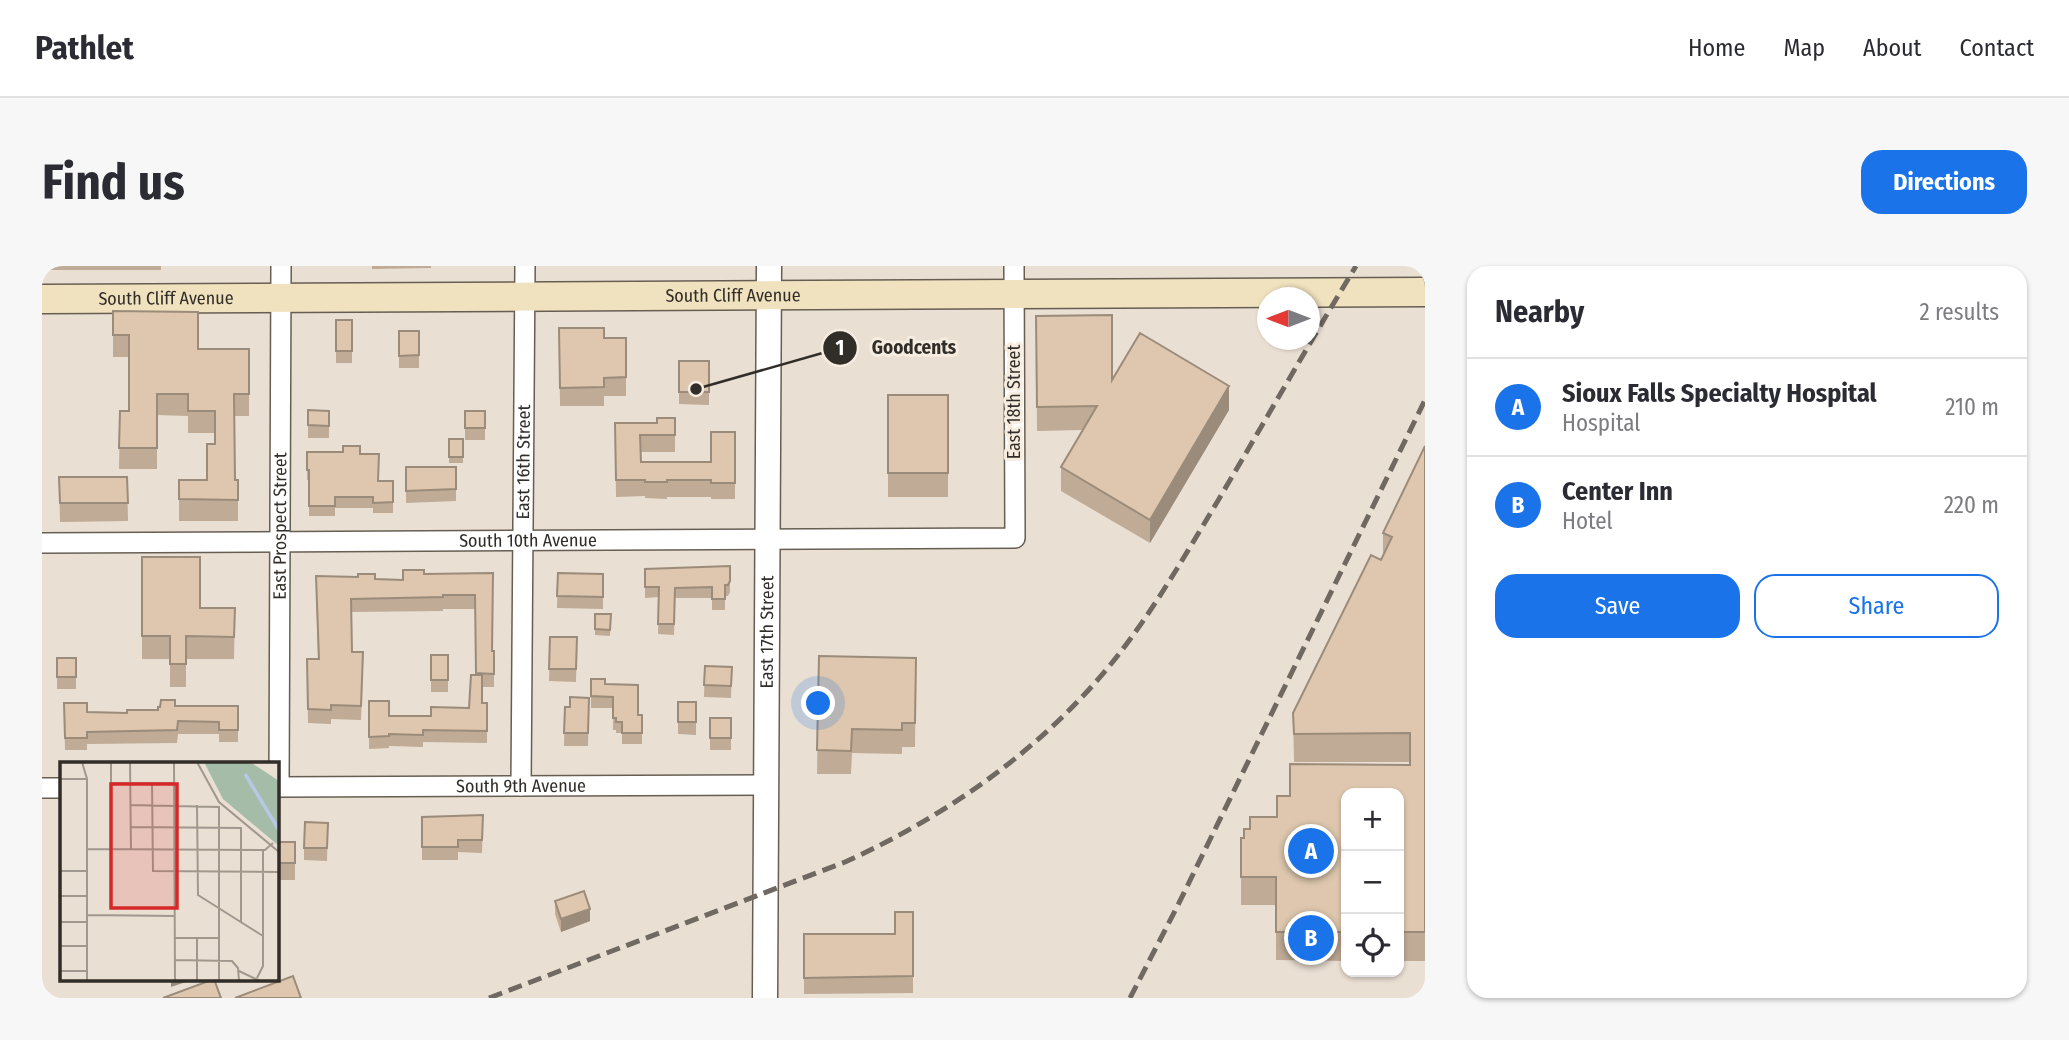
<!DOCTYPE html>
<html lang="en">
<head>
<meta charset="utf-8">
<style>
  body { margin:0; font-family:"Fira Sans Condensed",sans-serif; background:#f7f7f7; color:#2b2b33 }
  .controls { position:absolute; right:21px; bottom:21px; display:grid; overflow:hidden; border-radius:14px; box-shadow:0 2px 5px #0004 }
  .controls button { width:63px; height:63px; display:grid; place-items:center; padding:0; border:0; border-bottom:2px solid #e1e1e2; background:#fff; color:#2b2b33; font:35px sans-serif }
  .compass { position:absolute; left:1215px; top:21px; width:63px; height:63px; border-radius:50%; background:#fff; box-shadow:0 2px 5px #0004; rotate:270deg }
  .you { position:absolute; left:777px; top:438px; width:24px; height:24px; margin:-18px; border:5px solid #fff; border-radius:50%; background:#1a73e8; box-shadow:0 0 0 10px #1a73e833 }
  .badge { display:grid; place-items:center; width:46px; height:46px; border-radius:50%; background:#1a73e8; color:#fff; font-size:23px; font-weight:700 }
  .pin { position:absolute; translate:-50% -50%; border:4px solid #fff; box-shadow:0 2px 7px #0006 }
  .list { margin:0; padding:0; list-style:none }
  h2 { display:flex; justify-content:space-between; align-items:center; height:91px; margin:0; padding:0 28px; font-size:30px }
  h2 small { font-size:23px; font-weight:400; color:#7c7c81 }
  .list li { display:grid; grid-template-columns:46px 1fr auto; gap:21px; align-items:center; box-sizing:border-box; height:98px; padding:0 28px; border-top:2px solid #e1e1e2 }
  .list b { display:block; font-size:26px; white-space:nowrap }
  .list p { margin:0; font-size:23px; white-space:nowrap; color:#7c7c81 }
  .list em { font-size:23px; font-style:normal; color:#7c7c81 }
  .actions { display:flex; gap:14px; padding:21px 28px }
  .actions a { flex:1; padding:16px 0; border:2px solid #1a73e8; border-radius:21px; text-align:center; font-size:24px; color:#1a73e8 }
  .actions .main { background:#1a73e8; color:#fff }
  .icon { flex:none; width:38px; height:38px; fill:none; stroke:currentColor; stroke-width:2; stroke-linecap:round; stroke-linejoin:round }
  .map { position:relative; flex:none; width:1383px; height:732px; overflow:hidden; border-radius:21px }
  header { display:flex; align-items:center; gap:42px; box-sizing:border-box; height:98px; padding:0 35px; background:#fff; border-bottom:2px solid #e1e1e2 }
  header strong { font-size:33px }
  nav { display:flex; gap:38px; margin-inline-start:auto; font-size:24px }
  .intro { display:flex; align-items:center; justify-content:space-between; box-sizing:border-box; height:168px; padding:0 42px }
  h1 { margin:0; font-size:49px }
  .button { padding:18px 32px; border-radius:21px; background:#1a73e8; color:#fff; font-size:24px; font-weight:700 }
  main { display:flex; gap:42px; padding:0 42px }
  aside { flex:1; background:#fff; border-radius:21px; box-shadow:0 2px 5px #0004 }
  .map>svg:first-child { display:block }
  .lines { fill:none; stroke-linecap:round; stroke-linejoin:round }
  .minor-casing { stroke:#675e53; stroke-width:22 }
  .tertiary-casing { stroke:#675e53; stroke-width:27 }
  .secondary-casing { stroke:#675e53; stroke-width:31 }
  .minor { stroke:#fff; stroke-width:19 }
  .tertiary { stroke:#fff; stroke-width:24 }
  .secondary { stroke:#f0e2be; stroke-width:28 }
  .rail { stroke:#6f6961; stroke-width:5; stroke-dasharray:14 7; stroke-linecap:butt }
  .wall { fill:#bfab96 }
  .shaded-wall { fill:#9b8b7a }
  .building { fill:#dec7ae; stroke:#9b8b7a; stroke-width:2 }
  .labels { text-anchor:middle; stroke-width:6; stroke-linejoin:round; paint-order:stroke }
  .street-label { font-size:18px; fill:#312d28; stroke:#f7ece0 }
  .inset-river { fill:none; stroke:#b6c9e4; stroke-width:3.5 }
  .inset-road { fill:none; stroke:#a0988f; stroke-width:2 }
  .view { fill:#d62828; fill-opacity:0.15; stroke:#d62828; stroke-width:3.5 }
  .inset-edge { fill:none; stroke:#312d28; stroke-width:3.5 }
  .leader { fill:none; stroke:#312d28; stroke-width:2.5 }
  .callout-dot { fill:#312d28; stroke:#f7ece0; stroke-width:2.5 }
  .mark-label { font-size:21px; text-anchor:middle; font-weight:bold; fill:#fff }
  .callout-label { font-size:19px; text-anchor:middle; font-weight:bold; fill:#312d28; stroke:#f7ece0; stroke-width:6; stroke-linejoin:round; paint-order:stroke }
</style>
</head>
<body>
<header>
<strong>Pathlet</strong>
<nav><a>Home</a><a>Map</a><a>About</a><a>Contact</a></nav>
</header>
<div class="intro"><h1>Find us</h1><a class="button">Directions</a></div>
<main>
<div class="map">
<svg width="1383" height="732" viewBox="0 0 1383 732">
  <rect width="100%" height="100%" fill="#eadfd3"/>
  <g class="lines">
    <g class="minor-casing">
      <g id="minor">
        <path id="s1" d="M0,277L973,272L972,0"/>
        <path id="s2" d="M479,520L483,0"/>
        <path id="s3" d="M234,521L724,519"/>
        <path id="s4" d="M237,521L239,0"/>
        <path d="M0,522H19"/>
      </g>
    </g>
    <g class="tertiary-casing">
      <g id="tertiary">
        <path id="s5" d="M723,732L727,0"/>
      </g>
    </g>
    <g class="secondary-casing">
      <g id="secondary">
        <path id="s6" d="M0,33L1383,26"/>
      </g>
    </g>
    <use href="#minor" class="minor"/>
    <use href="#tertiary" class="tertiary"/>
    <use href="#secondary" class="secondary"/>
    <path class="rail" d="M447,732L803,596C904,550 998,485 1069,398C1108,350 1139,296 1171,243C1219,162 1265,81 1314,0
      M1088,732L1136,639L1383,134"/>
  </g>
  <path class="wall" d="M0,0H119V4H0Z
    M330,0H389V2L330,3Z
    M71,45L156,83H207V150H192L193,214H196V255H137V214H165L173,178V167H146V150L115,149V203H77L78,145H87V91H71Z
    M994,50L1070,114L1187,144L1108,277L1019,225V201L1041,164L995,165Z
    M294,54H310V97H294Z
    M517,62L562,72H584V130H562V140H518Z
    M357,65H377V102H357Z
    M637,95H667V139L637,138Z
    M846,129H906V231H846Z
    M266,144L287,145V172H266Z
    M423,145H443V174H423Z
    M633,152V186H599V196H669L693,166V233H669V231H625V233L603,232V230L574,231L573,157H615Z
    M407,173H421V197H407Z
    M1383,180V695H1357V527H1304V695L1234,694V639H1199V572H1202L1208,563L1235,551L1248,530L1368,499V496H1252L1251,447L1339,294L1341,291V267Z
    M265,186L318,188L336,215H351V247H331V242H293V250H267V214H265Z
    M364,201H414V235L364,237Z
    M17,211H85L86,255L18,256Z
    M100,291L158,342H193L192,393H144V421H128V393H100Z
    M688,300V326L686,330H683V344H670V332H633L632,369L616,368L617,331L603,332V303Z
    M451,307L450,385H452V421H440V437H445V477L381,476V481L347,480V482L327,483V435L347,450H389L427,442L434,409L433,343H401V345L309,346L310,386L321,400L319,454L289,453V458L266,457L265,393H276L274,324L333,313L361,314L382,308Z
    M516,307L561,308V343L515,342Z
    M553,348H569L568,370L553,369Z
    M508,371H535L534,416L507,415Z
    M389,389H406V426H389Z
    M777,390L874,392L873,481H860V488L810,487L809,508H775Z
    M15,392H34V423H15Z
    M663,400L690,401L689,432L662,431Z
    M549,413L563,418L596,449H600V478H580V467H574V464H571V442H549Z
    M547,432L546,480H522L523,441H528Z
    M636,436H654V469L636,468Z
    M22,437L45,446L85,447L116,444L133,440H196V476H177V468H136L135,477L45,478V484H23Z
    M668,452H689V484H668Z
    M441,549L440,587L416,586V594H380V551Z
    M286,557L285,595L262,594V582Z
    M234,576H253V614H234Z
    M513,635L548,655L519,666L513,648Z
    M871,646V727L762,728V668H853Z"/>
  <path class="shaded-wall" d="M1187,120V144L1108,277V254Z
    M548,643V655L519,666V653Z
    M129,713H144V716L129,721Z"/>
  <path class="building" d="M71,45L156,46V83H207V128H192L193,214H196V234L137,233V214H165V178H173V145H146V128H115V182H77L78,145H87V69H71Z
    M1070,49V114L1098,67L1187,120L1108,254L1019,201L1055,140L995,141L994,50Z
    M294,54H310V85H294Z
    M517,62H562V72H584V111L562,112V121L518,122Z
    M357,65H377V89L357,90Z
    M637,95H667V126H637Z
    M846,129H906V207H846Z
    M266,144L287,145V160L266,159Z
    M423,145H443V162H423Z
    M615,152H633V169H598L599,196H669V166H693V217H669V214H625V216H603V214H574L573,157H615Z
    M407,173H421V191H407Z
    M301,180H318V188H337L336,215H351V236L331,237V231H293V240H267V204H265V186H301Z
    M1383,180V666H1357V527H1304V666H1234V611H1199V572H1202V563H1208V551H1235V530H1248V498L1368,499V467L1252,468L1251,447L1329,289L1339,294L1350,271L1341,267Z
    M364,201H414V223L364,225Z
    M17,211H85L86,237H18Z
    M100,291H158V342H193L192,371L144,370V398H128V370H100Z
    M688,300V315L686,319H683V333H670V321L633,322L632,358H616L617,321H603V303Z
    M361,304H382V308L451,307L450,385H452V408L434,407L433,329H401V331L309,333L310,386H321L319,440L289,439V444L266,443L265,393H277L274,310L316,311V308H333V313L361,314Z
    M516,307L561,308V331L515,330Z
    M553,348H569L568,364L553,363Z
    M508,371H535L534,403H507Z
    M389,389H406V414H389Z
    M777,390L874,392L873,457H860V464L810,463L809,485L775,484Z
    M15,392H34V411H15Z
    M663,400L690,401L689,420L662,419Z
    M429,409H440V437H445V465L381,464V469L347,468V470L327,471V435H347V450H389V441L427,442Z
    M549,413H563V418L596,419V449H600V467H580V456H574V452H571V431L549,430Z
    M528,431L547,432L546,467H522L523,441H528Z
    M119,434H133V440H196V464H177V456L136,455L135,464L45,466V472H23L22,437H45V446L85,447V444H116V441H118Z
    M636,436H654V456H636Z
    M668,452H689V472H668Z
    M441,549L440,574H416V581H380V551Z
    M263,556L286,557L285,582H262Z
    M234,576H253V597H234Z
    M542,625L548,643L519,653L513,635Z
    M853,646H871V710L762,712V668H853Z
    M251,710L259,732H193Z
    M172,713L179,732H121Z"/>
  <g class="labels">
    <g class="street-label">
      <text dy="6" stroke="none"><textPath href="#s6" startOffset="691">South Cliff Avenue</textPath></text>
      <text dy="6" stroke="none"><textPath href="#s6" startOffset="124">South Cliff Avenue</textPath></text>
      <text transform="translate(972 136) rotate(-90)" y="6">East 18th Street</text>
      <text dy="6" stroke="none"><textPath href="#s2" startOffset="324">East 16th Street</textPath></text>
      <text dy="6" stroke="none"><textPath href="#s4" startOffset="261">East Prospect Street</textPath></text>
      <text dy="6" stroke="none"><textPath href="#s1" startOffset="486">South 10th Avenue</textPath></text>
      <text dy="6" stroke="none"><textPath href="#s5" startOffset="366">East 17th Street</textPath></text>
      <text dy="6" stroke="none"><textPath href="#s3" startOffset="245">South 9th Avenue</textPath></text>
    </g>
  </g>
  <g transform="translate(18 496)">
    <rect width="219" height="219" fill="#eadfd3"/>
    <path d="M144,0H190L219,19V84L163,37Z" fill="#a5bca8"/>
    <path class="inset-river" d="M185,12L219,68"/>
    <path class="inset-road" d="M22,0L27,17V219M51,0V21H114M70,0L71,87M114,0L115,219M137,0L159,40L219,90M0,17H27M92,21L93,109L219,110M70,43L159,45V219M137,43L138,133L203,174M71,65L181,66V160M27,87L205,88L213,81M0,109H27M0,134H27M27,153L115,154M0,160H27M115,176H159M137,176V219M0,184H27M115,198L172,199L178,206L179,219M0,209H27M179,209L200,219M197,216L203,204V88"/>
    <path class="view" d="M51,22H117V146H51Z"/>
    <rect width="219" height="219" class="inset-edge"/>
  </g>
  <path class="leader" d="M654 123L798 82"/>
  <g class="callout-dot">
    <circle cx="654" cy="123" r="7"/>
    <circle cx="798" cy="82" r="18"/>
  </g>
  <g class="mark-label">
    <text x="798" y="89">1</text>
  </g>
  <g class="callout-label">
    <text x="872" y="88">Goodcents</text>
  </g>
</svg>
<div class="controls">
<button>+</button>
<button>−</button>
<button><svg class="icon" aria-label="locate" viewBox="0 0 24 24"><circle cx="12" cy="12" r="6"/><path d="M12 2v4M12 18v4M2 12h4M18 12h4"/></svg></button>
</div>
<svg class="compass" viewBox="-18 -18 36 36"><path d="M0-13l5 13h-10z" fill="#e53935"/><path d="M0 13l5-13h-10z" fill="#7c7c81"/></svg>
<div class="you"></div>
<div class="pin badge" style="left:1269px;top:585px">A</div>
<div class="pin badge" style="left:1269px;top:672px">B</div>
</div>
<aside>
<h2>Nearby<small>2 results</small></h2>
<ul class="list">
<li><span class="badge">A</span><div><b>Sioux Falls Specialty Hospital</b><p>Hospital</p></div><em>210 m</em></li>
<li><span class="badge">B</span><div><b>Center Inn</b><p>Hotel</p></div><em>220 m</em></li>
</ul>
<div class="actions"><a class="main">Save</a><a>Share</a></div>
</aside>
</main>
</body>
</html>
